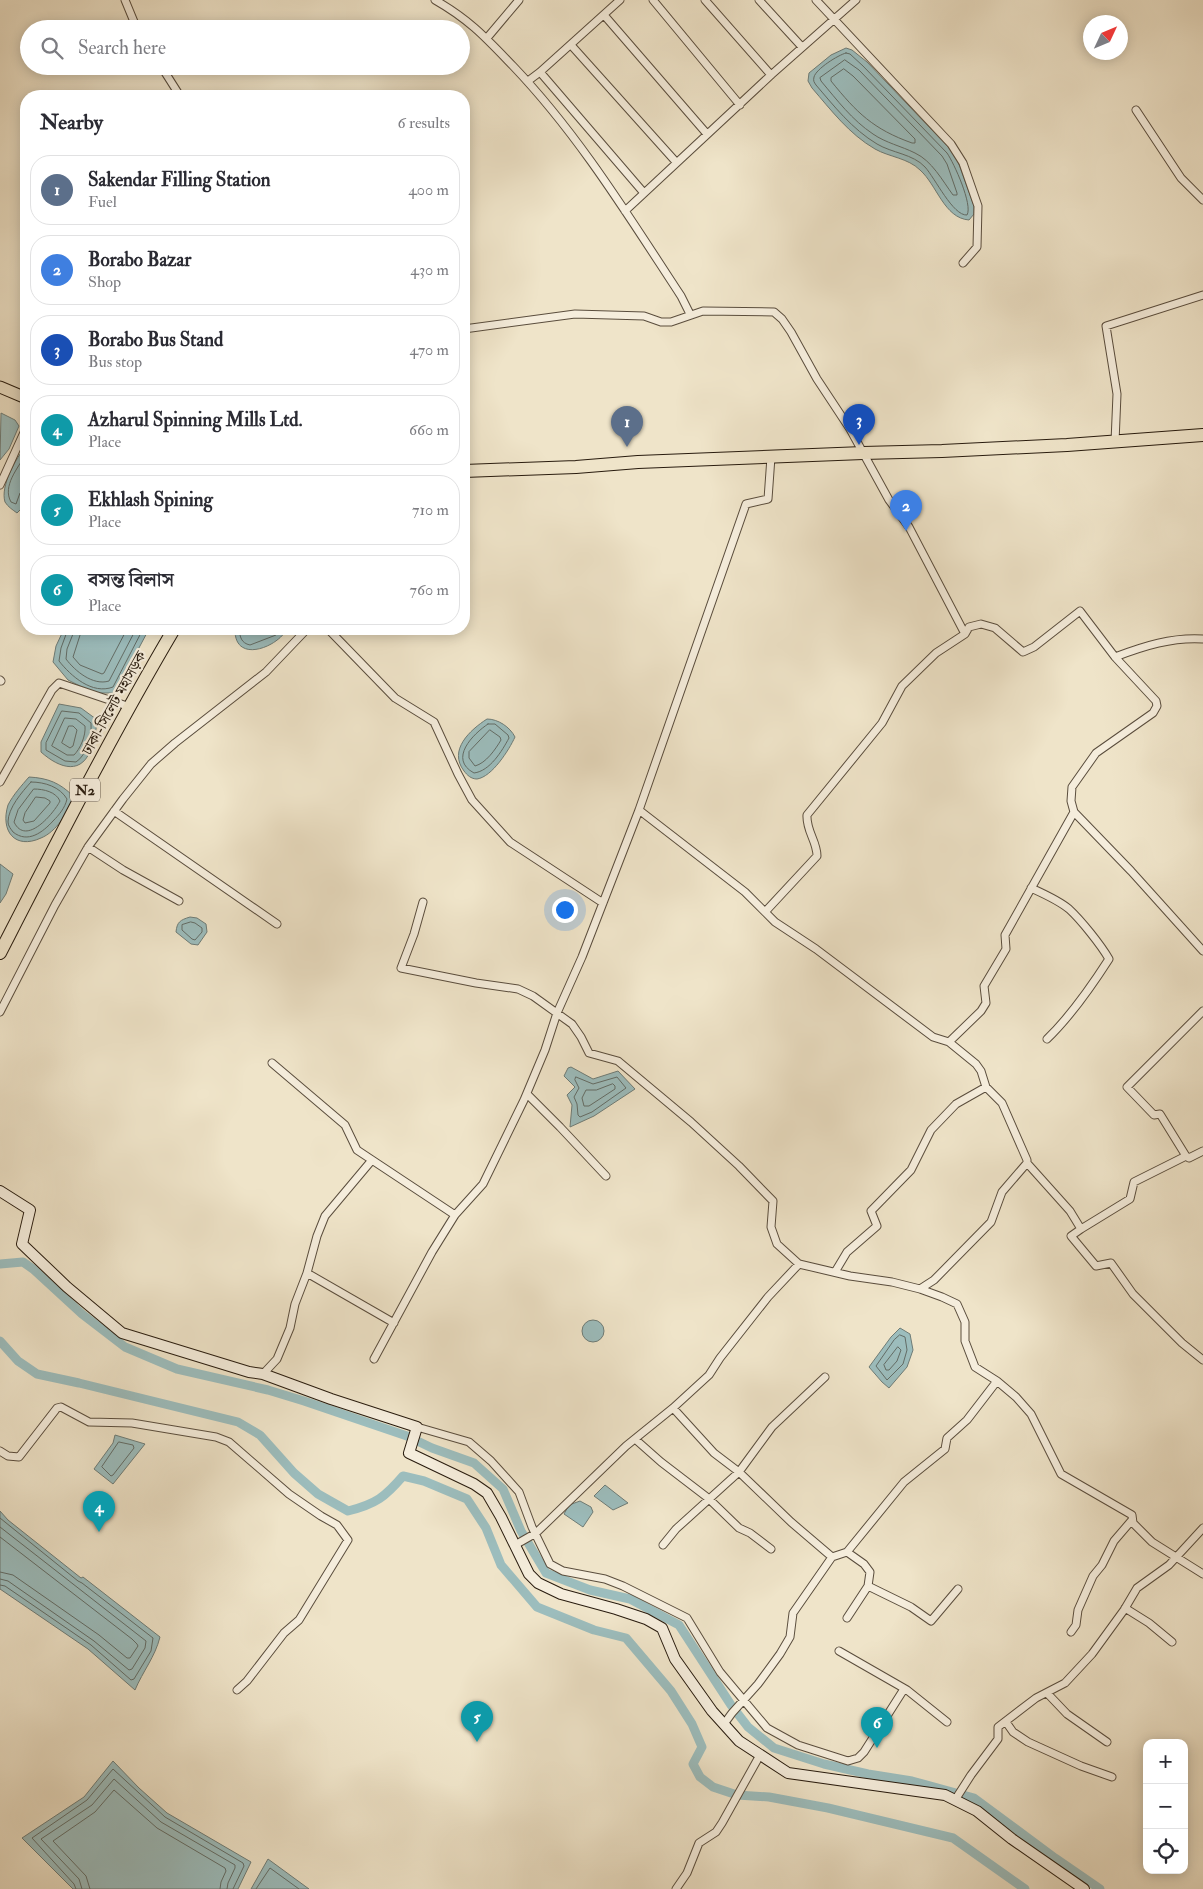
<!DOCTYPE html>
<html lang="en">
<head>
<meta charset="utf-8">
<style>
  body { margin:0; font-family:"IM FELL Double Pica","Noto Serif Bengali",serif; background:#f2f2f3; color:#2b2b33 }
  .controls { position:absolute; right:15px; bottom:15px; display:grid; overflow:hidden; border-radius:10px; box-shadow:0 2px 12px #0003 }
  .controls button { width:45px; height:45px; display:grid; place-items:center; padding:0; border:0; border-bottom:1px solid #e1e1e2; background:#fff; color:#2b2b33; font:25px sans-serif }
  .compass { position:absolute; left:1083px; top:15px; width:45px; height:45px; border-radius:50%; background:#fff; box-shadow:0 2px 12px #0003; rotate:46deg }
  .you { position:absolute; left:564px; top:909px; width:18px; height:18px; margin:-12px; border:4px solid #fff; border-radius:50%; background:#1a73e8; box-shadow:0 0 0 8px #1a73e833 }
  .badge { display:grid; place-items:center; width:32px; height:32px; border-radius:50%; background:#b45309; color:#fff; font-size:16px; font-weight:700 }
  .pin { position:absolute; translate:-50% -41px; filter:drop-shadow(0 1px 2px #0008) }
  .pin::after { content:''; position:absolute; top:26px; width:18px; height:15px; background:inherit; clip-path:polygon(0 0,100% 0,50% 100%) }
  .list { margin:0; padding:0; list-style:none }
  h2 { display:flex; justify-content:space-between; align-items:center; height:65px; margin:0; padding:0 20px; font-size:21px }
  h2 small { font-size:16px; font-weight:400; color:#7c7c81 }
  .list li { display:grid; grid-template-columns:32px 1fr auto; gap:15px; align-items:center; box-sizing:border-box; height:70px; margin:0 10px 10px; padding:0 10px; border:1px solid #e1e1e2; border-radius:20px }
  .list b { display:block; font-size:19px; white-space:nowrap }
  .list p { margin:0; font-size:16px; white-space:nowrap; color:#7c7c81 }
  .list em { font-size:16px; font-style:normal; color:#7c7c81 }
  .icon { flex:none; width:28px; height:28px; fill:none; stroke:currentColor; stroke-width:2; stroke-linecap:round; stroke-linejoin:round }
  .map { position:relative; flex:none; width:1203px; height:1889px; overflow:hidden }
  .search { position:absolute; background:#fff; box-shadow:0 2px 12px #0003; left:20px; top:20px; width:450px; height:55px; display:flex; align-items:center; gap:12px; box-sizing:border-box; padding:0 18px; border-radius:28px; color:#7c7c81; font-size:19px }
  .panel { position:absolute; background:#fff; box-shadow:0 2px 12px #0003; left:20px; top:90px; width:450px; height:545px; border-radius:20px }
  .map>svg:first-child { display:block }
  .water { fill:#9cbdbd; stroke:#6e7c77 }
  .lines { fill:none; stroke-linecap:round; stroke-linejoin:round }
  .shore { stroke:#626c66; stroke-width:1 }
  .canal { stroke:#9cbdbd; stroke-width:9 }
  .street-casing { stroke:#5a4d3d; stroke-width:9 }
  .secondary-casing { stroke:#281b0e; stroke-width:12 }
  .primary-casing { stroke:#281b0e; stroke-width:13 }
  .highway-casing { stroke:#281b0e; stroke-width:14 }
  .street { stroke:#f5eddc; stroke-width:7 }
  .secondary { stroke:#f5eddc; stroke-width:10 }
  .primary { stroke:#efe4c9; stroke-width:11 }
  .highway { stroke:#efe4c9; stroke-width:12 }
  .labels { text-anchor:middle; stroke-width:4.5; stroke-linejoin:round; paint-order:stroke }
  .shield { fill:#f5eddc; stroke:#665a4c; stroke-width:1 }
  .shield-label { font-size:14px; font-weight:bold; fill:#281b0e }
  .street-label { font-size:15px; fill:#281b0e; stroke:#f5eddc }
</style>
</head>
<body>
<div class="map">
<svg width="1203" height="1889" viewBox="0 0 1203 1889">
  <rect width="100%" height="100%" fill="#efe4c9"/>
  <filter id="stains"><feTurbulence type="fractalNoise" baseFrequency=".004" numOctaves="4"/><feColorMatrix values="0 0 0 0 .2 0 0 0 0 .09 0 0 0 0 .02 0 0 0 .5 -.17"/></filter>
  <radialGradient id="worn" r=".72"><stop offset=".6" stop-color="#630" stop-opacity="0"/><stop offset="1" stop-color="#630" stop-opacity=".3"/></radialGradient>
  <path class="water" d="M846,48L852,50L867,62L951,150L957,159L974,206V214L969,220C944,218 937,185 920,170C908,158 889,157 875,149C849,134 831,110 812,88L808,81L809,73L831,55Z
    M1,413L15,420L19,426L9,449L0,460Z
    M26,446V494L22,501L23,507L17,513C13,510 8,507 5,502C0,486 16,458 26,446Z
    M64,629H149L115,693H94L68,680L53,662L56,646Z
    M235,629H287C277,648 234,664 235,629Z
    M59,704L81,708L96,719C97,730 95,736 92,746C83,776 60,769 41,752V742Z
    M487,719C498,719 510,727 515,737C509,750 492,777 477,779C471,779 467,775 464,771C448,750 470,730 487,719Z
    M29,777C48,778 60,783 73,796C69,812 56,832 41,838C15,850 0,831 8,805C13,795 22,785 29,777Z
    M0,864L13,874L6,894L0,903Z
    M190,917L197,918L206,924L207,932L198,945L191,944L176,932C177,922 180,920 190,917Z
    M571,1067L593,1079L618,1071L635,1089L594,1116L570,1127L572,1105L567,1095L575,1087L564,1076L568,1068Z
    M582 1331a11 11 0 1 1 22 0a11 11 0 1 1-22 0Z
    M900,1328L910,1334L913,1350L907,1367L889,1388L882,1382L869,1367L891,1337Z
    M115,1435L145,1444L113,1484L94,1469L113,1443Z
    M605,1485L628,1503L613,1510L594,1496Z
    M580,1501L591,1507L593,1512L583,1527L564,1514L569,1505Z
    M0,1511L8,1520L81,1578L83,1577L160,1637C155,1657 143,1671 135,1690L88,1649L0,1589Z
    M113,1761L139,1788L167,1813L251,1862L238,1889H73L22,1838L84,1797Z
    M268,1859L309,1889H251Z"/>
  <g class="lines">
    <path class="shore" d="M846,53L850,54L863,66L947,153C954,163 973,205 967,215C953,216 935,178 925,167C913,154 892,153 877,144C852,129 834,106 816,85C814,82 813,81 814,77C816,69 838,55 846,53Z
      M845,60L859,70L942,156L947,164L957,193V195H953C942,180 932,161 915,153C901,146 886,143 873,134C852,120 837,100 821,81L820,78Z
      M844,69L853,76L915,139V143H912C873,129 857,113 831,81V78Z
      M26,454C18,468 2,486 11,502L16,504L20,493L26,490
      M68,629L61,648L59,661C71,676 92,695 113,687L143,629
      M75,629L67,649L66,659C75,671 93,686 109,681L136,629
      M82,629L73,657L80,665L102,674L104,673L127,629
      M239,629C240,637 241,643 250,645L276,635L282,629
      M62,711L79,713L91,723C92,735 87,755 76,762L65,761L46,750V743Z
      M65,718L76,719L85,726C86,736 80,749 74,755H67L52,746Z
      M488,724H495L508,735L509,738C502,751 490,771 474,773C448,759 473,734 488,724Z
      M69,726H73L77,730L73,746L70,748L62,743Z
      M490,730L500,737L501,740C495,750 486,763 475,766L469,758V752Z
      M31,782C45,782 60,787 67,799C65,808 59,815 53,821C43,832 28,844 13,832C11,829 8,826 8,822C8,808 22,792 31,782Z
      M34,789C44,789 56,792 60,801C54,813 26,847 14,822L18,810Z
      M36,797L45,798L50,801V803L34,821L25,823L23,820L25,813Z
      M191,922L195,923L202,928V932L195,940L192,939L182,930V925Z
      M576,1077L593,1084L617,1077L626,1088L592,1112L580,1117L578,1115L577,1104L574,1097L579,1088L575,1080Z
      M613,1084L615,1086V1089L589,1106H584L582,1098L586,1090H596Z
      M900,1335L905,1337L907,1350L903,1364L887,1380L876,1366L894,1340Z
      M898,1347L901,1350L897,1361L889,1370H886L884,1365Z
      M119,1442L133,1445L134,1448L113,1475L111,1476L102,1467Z
      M0,1518L78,1581L82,1583L153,1638L151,1651L134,1679L131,1680L91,1645L5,1586L0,1585
      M0,1527L146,1641L145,1648L132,1669L129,1670L94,1641L8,1581L0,1579
      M0,1537L132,1639L137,1644L138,1646L130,1658H127L99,1635L13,1575L0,1572
      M76,1889L74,1884L32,1838L87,1800L113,1769L165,1817L243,1863L244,1866L233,1889
      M82,1889L79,1879L41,1839L92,1805L114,1779L161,1822L235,1865V1868L228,1883L227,1889
      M90,1889L86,1876L53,1841L95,1812L114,1790L157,1828L225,1868L226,1871L221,1882L220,1889
      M256,1889L270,1868L299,1889"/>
    <path class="canal" d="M0,1264L23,1262L33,1269L82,1314L125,1347L177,1369L268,1390L304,1401L407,1436L432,1448L474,1463L503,1489L521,1531L546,1573L590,1590L630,1599L679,1625L731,1705L748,1727L774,1748L824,1764L868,1774L912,1781L974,1798L1055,1858L1100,1889
      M0,1341L18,1361L37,1374L79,1383L238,1422L260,1435L294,1473L318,1494L348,1511C376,1504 385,1497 403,1476L424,1481L467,1499L486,1528L501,1565L537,1607L594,1630L626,1638L671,1691L692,1724L702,1747L693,1764L700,1777L713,1787L737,1795L769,1797L828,1808L953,1838L1025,1889"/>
    <g class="street-casing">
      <path id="street" d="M125,0L137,29
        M435,0C470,20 486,38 513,66C579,135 629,217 681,296L690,314
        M653,0L740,105
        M705,0L771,75
        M759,0L802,47
        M816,0L951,144L963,163L978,206L977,247L963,263
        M604,15L707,134
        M487,38L519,0
        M571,45L676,162
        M161,66L180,96
        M540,72L644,193
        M528,81L540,72L620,0
        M1136,110L1181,178L1203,200
        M625,211L771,75L856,0
        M464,329L575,314L644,316L661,322H671L703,311L774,312L782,319L791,332L817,379L850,429L889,500L909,527L965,634
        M1115,442L1117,394L1106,326L1203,295
        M0,485L26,428
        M328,629L395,698L434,722L458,774L472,800L510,842L603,903
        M1115,657C1144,646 1172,637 1203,639
        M0,680L1,681
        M0,782L52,690L59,683L130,707
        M639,810L745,892L775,922L816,949L933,1037L949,1042
        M114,811L277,924
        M88,847L123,870L179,901
        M1031,888C1044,894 1058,900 1069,909C1081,920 1101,945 1109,959C1091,987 1071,1016 1047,1039
        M423,902L414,934L401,968L476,983L518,989L533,996L572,1024L581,1037L589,1053L618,1061L691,1122L739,1166L773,1201L771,1227L777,1244L799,1264L850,1276L892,1282L920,1289L942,1297L957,1304L965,1322V1341L975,1367L997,1381L1016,1397L1031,1414L1061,1474L1132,1515L1133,1523L1152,1542L1203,1574
        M765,912L817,856C817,841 806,831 807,815L882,723L902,686L936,653L965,634L969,627L981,624L995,628L1023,652L1034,647L1080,611L1115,657L1156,701L1157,706L1153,713L1096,753L1072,787L1071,801L1074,812L1131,871L1203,951
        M0,1012L55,905L88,847L123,799L151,764L175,743L266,672L307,629
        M272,1063L345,1125L357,1150L455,1215
        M986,1087L981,1071L976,1064L949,1042L981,1011L986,1003L984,986L1006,949L1005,935L1074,812
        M527,1094L560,1127L606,1176
        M1186,1156L1189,1158L1203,1151
        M372,1160L325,1216L317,1236L307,1273L394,1323
        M1081,1229L1071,1236L1096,1266L1111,1263L1133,1294L1182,1343L1203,1360
        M835,1272L847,1252L877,1226L871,1211L911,1170L931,1130L956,1104L986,1087L1002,1103L1027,1160V1163
        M920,1289L934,1280L991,1222L1002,1192L1027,1163L1070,1211L1081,1229L1130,1199L1134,1182L1186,1156L1160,1114L1154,1115L1127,1087L1203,1011
        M374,1359L432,1252L455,1215L483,1184L524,1100L545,1050L557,1013L582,957L639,810L746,504L768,499L771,457
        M263,1374L277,1359L290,1328L295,1304L307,1273
        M673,1408L714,1453L739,1472L791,1522L832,1557
        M417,1427L469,1442L491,1461L519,1492L532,1527L550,1564L563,1571L605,1579L623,1586L687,1618L720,1672L767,1728L798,1745L848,1761L858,1758L864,1752L904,1689
        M635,1439L661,1462L708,1498L739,1528L750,1533L771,1549
        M0,1451L8,1456L19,1457L57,1408L61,1407L89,1422L132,1423L216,1437L229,1442L289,1494L321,1516L337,1525L348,1540L299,1620L284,1633L247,1681L237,1690
        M515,1545L536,1533L626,1446L673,1408L709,1375L720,1358L768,1297L799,1264
        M663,1545L676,1529L739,1472L772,1427L825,1377
        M847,1552L864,1564L870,1572L868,1586L911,1607L931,1621L958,1589
        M1125,1608L1149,1623L1172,1642
        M847,1618L868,1586
        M1071,1632L1076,1625L1078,1610L1093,1576L1102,1565L1114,1541L1132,1520
        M839,1651L907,1690L947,1722
        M1047,1693L1067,1714L1107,1742
        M1006,1722L1013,1732L1028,1742L1081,1766L1112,1777
        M724,1724L732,1713L758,1684L780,1654L790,1637L793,1613L832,1557L847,1552L904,1482L945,1449L947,1438L967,1420L997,1381
        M955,1800L971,1775L998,1739V1727L1036,1698L1065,1683L1092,1654L1124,1610L1137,1588L1169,1565L1203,1528
        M676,1889L687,1873L699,1843L716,1832L722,1823L760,1755"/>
    </g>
    <g class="secondary-casing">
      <path id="secondary" d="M0,1191L30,1210L22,1244L67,1287L122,1333L249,1372L263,1374L331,1399L417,1427
        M417,1427L409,1453L474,1484L487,1493L501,1517L529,1574L538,1583L561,1594L616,1609L646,1619L662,1628L675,1659L712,1711L739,1741L788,1773L945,1795L977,1811L1012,1839L1084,1889"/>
    </g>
    <g class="primary-casing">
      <path id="primary" d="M0,387L26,398"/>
    </g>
    <g class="highway-casing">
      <path id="highway" d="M464,471L576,467L638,462L863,453L942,451L1067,445L1203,435
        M0,953C56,844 112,734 174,629"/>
    </g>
    <use href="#street" class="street"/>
    <use href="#secondary" class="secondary"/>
    <use href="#primary" class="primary"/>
    <use href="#highway" class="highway"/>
  </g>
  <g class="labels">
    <rect class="shield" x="70" y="778.5" width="30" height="23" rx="4"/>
    <g class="shield-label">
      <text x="85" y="795">N2</text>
    </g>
    <g class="street-label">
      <text transform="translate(114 703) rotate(-61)" y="5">ঢাকা-সিলেট মহাসড়ক</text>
    </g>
  </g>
  <rect width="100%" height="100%" filter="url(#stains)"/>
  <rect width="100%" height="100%" fill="url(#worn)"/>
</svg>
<div class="controls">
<button>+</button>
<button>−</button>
<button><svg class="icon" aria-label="locate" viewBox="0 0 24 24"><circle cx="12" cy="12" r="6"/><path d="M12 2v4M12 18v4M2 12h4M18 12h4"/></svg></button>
</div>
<svg class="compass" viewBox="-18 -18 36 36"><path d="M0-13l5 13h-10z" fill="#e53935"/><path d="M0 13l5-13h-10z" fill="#7c7c81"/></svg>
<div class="you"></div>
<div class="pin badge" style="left:627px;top:447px;background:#5c6f8a">1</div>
<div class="pin badge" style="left:906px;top:531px;background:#3f7fe0">2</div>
<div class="pin badge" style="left:859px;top:445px;background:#1a4fb4">3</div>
<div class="pin badge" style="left:99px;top:1532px;background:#0f9aa8">4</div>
<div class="pin badge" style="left:477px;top:1742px;background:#0f9aa8">5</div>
<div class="pin badge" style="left:877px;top:1748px;background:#0f9aa8">6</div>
<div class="search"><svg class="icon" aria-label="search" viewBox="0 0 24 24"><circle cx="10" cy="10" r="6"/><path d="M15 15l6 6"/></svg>Search here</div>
<section class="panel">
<h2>Nearby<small>6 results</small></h2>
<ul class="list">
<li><span class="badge" style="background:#5c6f8a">1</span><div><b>Sakendar Filling Station</b><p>Fuel</p></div><em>400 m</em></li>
<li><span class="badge" style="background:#3f7fe0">2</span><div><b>Borabo Bazar</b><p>Shop</p></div><em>430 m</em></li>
<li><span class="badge" style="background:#1a4fb4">3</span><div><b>Borabo Bus Stand</b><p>Bus stop</p></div><em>470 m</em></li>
<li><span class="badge" style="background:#0f9aa8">4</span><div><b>Azharul Spinning Mills Ltd.</b><p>Place</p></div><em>660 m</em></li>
<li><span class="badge" style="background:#0f9aa8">5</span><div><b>Ekhlash Spining</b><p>Place</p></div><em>710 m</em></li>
<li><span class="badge" style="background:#0f9aa8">6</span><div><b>বসন্ত বিলাস</b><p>Place</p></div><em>760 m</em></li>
</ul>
</section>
</div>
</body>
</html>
